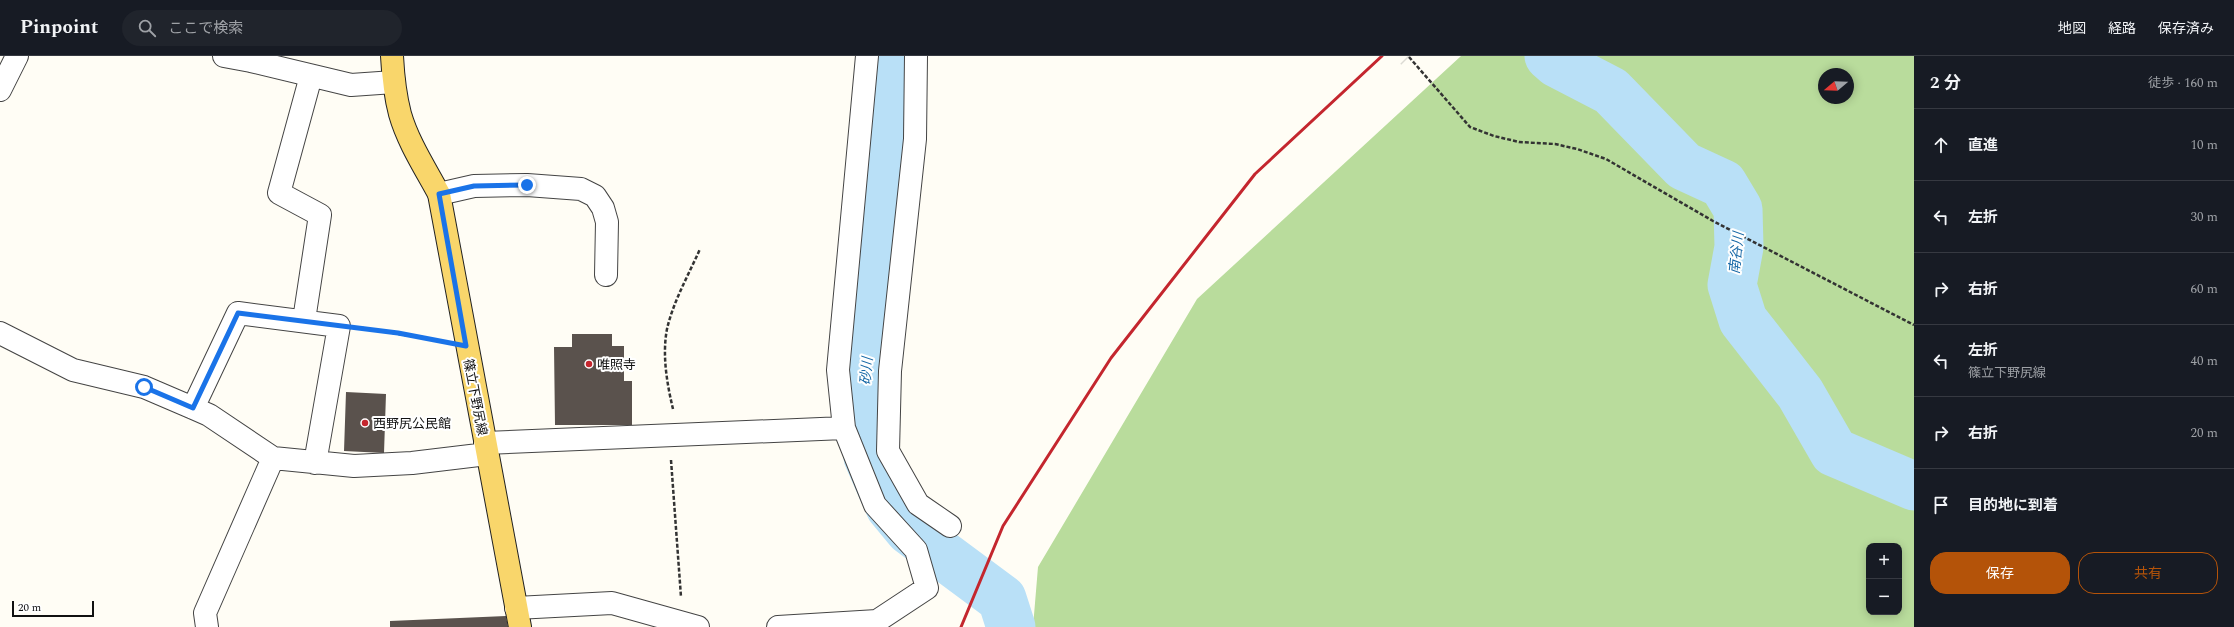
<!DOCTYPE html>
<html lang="ja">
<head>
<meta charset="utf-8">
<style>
  body { margin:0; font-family:Spectral,"Noto Sans JP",serif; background:#20242c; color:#f1f3f6 }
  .controls { position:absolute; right:12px; bottom:12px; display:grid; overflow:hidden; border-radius:8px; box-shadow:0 2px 10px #0003 }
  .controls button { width:36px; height:36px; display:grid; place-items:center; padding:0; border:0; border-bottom:1px solid #363941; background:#171b24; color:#f1f3f6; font:20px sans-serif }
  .compass { position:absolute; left:1818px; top:12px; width:36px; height:36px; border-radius:50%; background:#171b24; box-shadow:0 2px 10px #0003; rotate:251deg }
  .scale { position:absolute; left:12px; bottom:10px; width:82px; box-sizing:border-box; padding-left:4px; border:2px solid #111; border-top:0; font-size:11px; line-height:14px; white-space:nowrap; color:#111; -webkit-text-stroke:3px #fff; paint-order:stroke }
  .stop { position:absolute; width:12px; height:12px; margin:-9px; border:3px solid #1a73e8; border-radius:50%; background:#fff }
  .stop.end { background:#1a73e8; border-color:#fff; box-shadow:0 1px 4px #0008 }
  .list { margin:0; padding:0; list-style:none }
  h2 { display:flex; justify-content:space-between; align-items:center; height:52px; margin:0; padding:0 16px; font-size:17px }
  h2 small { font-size:13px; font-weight:400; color:#9ea1a6 }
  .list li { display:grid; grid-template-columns:26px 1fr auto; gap:12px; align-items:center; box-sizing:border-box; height:72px; padding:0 16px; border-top:1px solid #363941 }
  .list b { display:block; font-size:15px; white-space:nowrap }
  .list p { margin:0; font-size:13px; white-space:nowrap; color:#9ea1a6 }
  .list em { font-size:13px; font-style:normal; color:#9ea1a6 }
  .actions { display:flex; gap:8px; padding:12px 16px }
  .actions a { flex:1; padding:9px 0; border:1px solid #b45309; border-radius:16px; text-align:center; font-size:14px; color:#b45309 }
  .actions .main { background:#b45309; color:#fff }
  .icon { flex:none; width:22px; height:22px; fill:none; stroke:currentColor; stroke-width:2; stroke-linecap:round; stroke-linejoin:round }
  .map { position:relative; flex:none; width:1914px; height:571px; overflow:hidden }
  header { display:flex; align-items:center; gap:24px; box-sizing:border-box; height:56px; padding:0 20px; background:#171b24; border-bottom:1px solid #363941 }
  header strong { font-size:19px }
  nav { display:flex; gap:22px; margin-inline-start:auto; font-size:14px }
  .search { width:280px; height:36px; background:#20242c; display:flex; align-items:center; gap:10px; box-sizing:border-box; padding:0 14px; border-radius:22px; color:#9ea1a6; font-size:15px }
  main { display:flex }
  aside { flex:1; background:#171b24 }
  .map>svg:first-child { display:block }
  .forest { fill:#b9dc9c; fill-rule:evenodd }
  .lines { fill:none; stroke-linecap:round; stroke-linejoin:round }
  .river { stroke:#b9e0f7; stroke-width:49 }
  .building { fill:#5a524d }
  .minor-tunnel { stroke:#dbdad3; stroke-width:22; stroke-dasharray:22 11; stroke-linecap:butt }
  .minor-casing { stroke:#444; stroke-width:24 }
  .major-casing { stroke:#222; stroke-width:24 }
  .path { stroke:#333; stroke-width:2.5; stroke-dasharray:4 2; stroke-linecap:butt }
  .minor { stroke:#fff; stroke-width:22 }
  .major { stroke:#f9d66b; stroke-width:22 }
  .rail { stroke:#c4262e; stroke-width:3 }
  .route { stroke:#1a73e8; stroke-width:5 }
  .poi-dot { fill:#c4262e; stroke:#fff; stroke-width:1.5 }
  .labels { text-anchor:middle; stroke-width:4; stroke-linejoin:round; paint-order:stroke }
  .poi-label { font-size:13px; fill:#111; stroke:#fff; text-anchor:start }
  .street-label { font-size:13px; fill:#111; stroke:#fff }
  .water-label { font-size:14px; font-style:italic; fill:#1768a6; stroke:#fff }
</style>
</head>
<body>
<header>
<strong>Pinpoint</strong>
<div class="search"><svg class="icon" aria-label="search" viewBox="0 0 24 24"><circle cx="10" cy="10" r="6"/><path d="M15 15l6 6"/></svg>ここで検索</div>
<nav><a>地図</a><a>経路</a><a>保存済み</a></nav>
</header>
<main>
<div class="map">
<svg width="1914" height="571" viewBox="0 0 1914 571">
  <rect width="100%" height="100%" fill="#fffdf5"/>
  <path class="forest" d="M1461,0H1914V571H1033L1038,511L1197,243ZM1824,18H1848V42H1824ZM1869,490H1899V556H1869Z"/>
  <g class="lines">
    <path class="river" d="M891,0L862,352L868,401L890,451L909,474L1002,543L1011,571
      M1549,0L1557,7L1611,35L1684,110L1723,128L1738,153L1739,191L1732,229L1743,264L1800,337L1834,396L1914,430"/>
  </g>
  <path class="building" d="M572,278H612V290H624V325H632V369H555L554,291H572Z
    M346,336L386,338L384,397L344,395Z
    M506,560L508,571H390V565Z"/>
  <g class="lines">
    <path class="minor-tunnel" d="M1408,0L1409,1"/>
    <g class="minor-casing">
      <path id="minor" d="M224,0L251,5L252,0
        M916,0L915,83L890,315L888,395L918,448L950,470
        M251,5L351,29L394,26
        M0,34L17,0
        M439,138L474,130L527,129L581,133L595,140L603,152L607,166L606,219
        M304,264L320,159L279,137L311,20
        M0,277L73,314L144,331L193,352L209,359L273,402L354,410L412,407L487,398
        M193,352L238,257L339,270L315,407
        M844,372L838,314L867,0
        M485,387L844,372L875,449L916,494L927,532L877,565L778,571
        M516,552L612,547L698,571
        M207,571L205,557L273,402"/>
    </g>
    <g class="major-casing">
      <path id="major" d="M392,0C393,19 395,39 400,58C408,86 425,112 439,138L520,571"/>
    </g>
    <path class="path" d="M1409,1L1470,71L1494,80L1519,86L1555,88L1577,93L1606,103L1713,165L1914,269
      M363,272L440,285
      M673,353C667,328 662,299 667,273C673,246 689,218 700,193
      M671,404L681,541"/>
    <use href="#minor" class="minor"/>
    <use href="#major" class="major"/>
    <path class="rail" d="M961,571L1003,470L1111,302L1255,118L1382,0"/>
  </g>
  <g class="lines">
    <path class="route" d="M144,331L193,352L238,257L398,277L466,290L439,138L474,130L527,129"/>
  </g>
  <g class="poi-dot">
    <circle cx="589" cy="308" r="4"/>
    <circle cx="365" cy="367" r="4"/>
  </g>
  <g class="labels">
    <g class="poi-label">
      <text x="597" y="313">唯照寺</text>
      <text x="373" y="372">西野尻公民館</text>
    </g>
    <g class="street-label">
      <text transform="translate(476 341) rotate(79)" y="5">篠立下野尻線</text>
    </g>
    <g class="water-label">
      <text transform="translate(1736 197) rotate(-84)" y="5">南谷川</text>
      <text transform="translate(866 315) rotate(-85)" y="5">砂川</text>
    </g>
  </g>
</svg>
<div class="controls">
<button>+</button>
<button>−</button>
</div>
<svg class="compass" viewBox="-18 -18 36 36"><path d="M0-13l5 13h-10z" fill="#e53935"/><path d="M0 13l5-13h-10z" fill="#9ea1a6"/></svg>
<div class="scale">20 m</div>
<div class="stop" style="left:144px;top:331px"></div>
<div class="stop end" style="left:527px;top:129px"></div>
</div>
<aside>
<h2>2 分<small>徒歩 · 160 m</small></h2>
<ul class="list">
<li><svg class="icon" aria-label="ahead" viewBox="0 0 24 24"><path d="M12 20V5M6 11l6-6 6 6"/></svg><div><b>直進</b></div><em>10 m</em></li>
<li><svg class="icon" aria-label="left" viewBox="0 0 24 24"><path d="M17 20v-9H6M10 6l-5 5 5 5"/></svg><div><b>左折</b></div><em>30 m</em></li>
<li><svg class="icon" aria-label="right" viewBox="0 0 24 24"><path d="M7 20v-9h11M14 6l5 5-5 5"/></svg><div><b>右折</b></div><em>60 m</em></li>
<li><svg class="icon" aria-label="left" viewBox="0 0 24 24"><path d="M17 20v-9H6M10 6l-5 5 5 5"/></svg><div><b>左折</b><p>篠立下野尻線</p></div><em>40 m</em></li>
<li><svg class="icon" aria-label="right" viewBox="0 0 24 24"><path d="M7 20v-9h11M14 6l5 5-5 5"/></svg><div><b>右折</b></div><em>20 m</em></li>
<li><svg class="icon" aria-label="arrive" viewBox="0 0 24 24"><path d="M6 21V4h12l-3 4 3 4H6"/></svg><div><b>目的地に到着</b></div></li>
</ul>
<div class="actions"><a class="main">保存</a><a>共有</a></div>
</aside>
</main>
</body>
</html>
